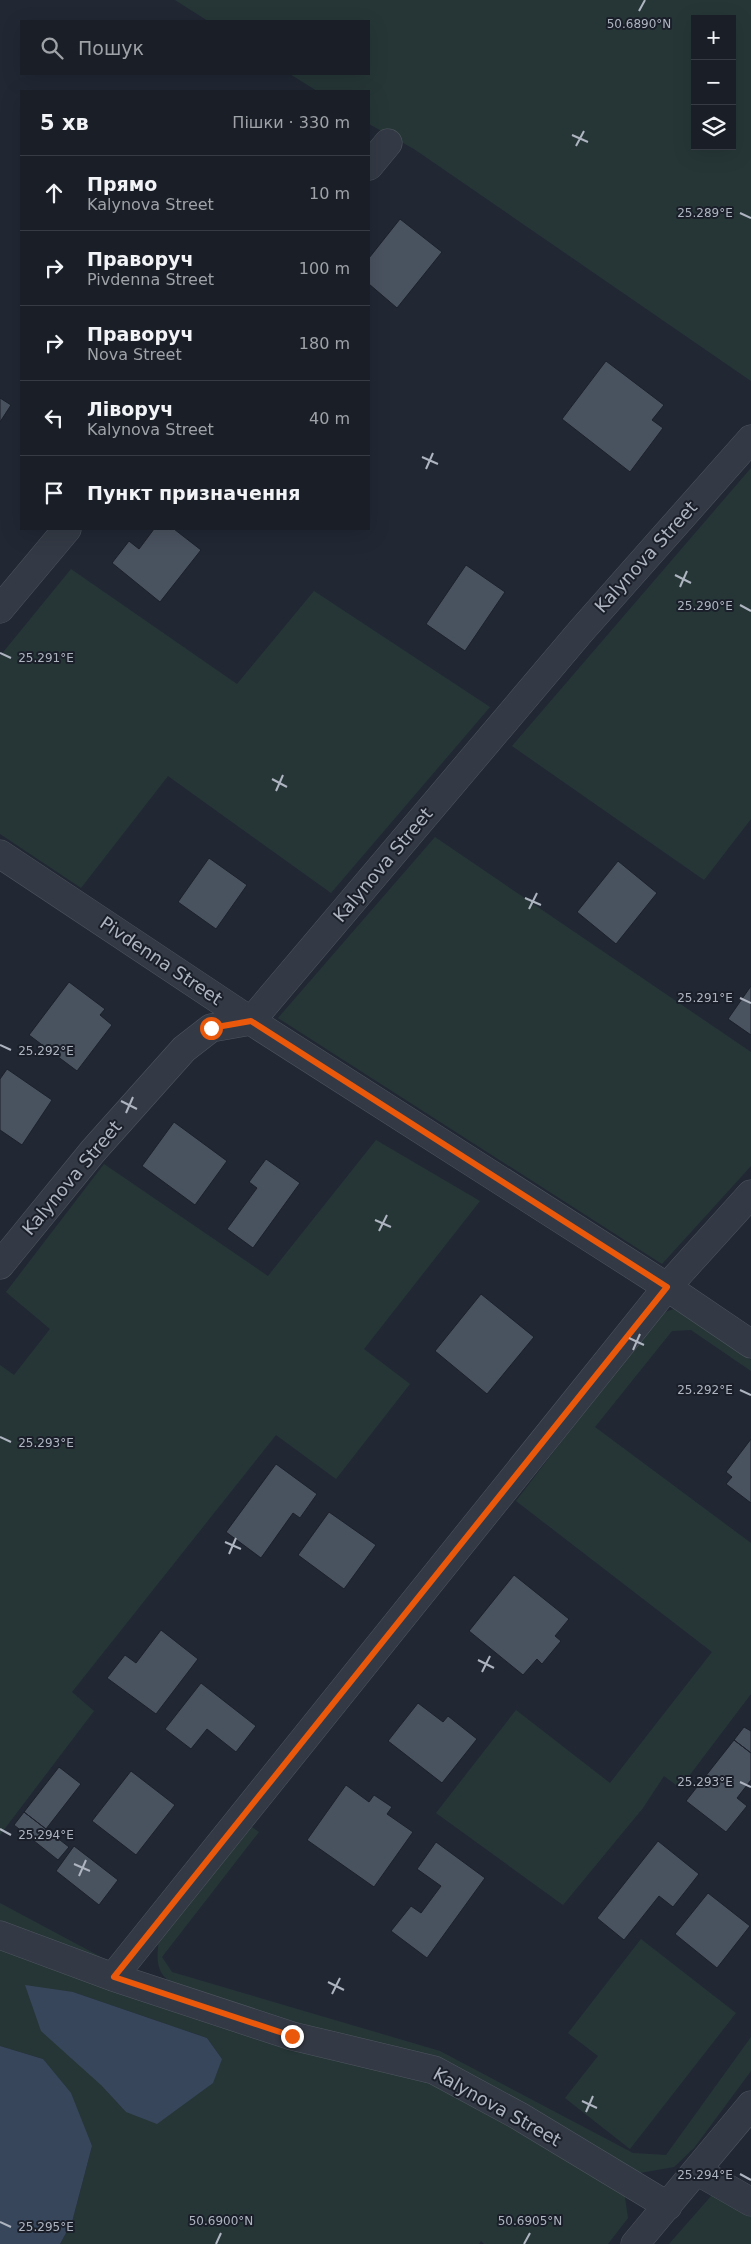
<!DOCTYPE html>
<html lang="uk">
<head>
<meta charset="utf-8">
<style>
  body { margin:0; font-family:"DejaVu Sans",sans-serif; background:#22272f; color:#f1f3f6 }
  .controls { position:absolute; right:15px; top:15px; display:grid; overflow:hidden; border-radius:0px; box-shadow:0 5px 20px #0002 }
  .controls button { width:45px; height:45px; display:grid; place-items:center; padding:0; border:0; border-bottom:1px solid #373c44; background:#191e27; color:#f1f3f6; font:25px sans-serif }
  .stop { position:absolute; width:15px; height:15px; margin:-11px; border:4px solid #ea580c; border-radius:50%; background:#fff }
  .stop.end { background:#ea580c; border-color:#fff; box-shadow:0 1px 5px #0008 }
  .list { margin:0; padding:0; list-style:none }
  h2 { display:flex; justify-content:space-between; align-items:center; height:65px; margin:0; padding:0 20px; font-size:21px }
  h2 small { font-size:16px; font-weight:400; color:#9fa2a7 }
  .list li { display:grid; grid-template-columns:32px 1fr auto; gap:15px; align-items:center; box-sizing:border-box; height:75px; padding:0 20px; border-top:1px solid #373c44 }
  .list b { display:block; font-size:19px; white-space:nowrap }
  .list p { margin:0; font-size:16px; white-space:nowrap; color:#9fa2a7 }
  .list em { font-size:16px; font-style:normal; color:#9fa2a7 }
  .icon { flex:none; width:28px; height:28px; fill:none; stroke:currentColor; stroke-width:2; stroke-linecap:round; stroke-linejoin:round }
  .map { position:relative; flex:none; width:751px; height:2244px; overflow:hidden }
  .search { position:absolute; background:#191e27; box-shadow:0 5px 20px #0002; left:20px; top:20px; width:350px; height:55px; display:flex; align-items:center; gap:12px; box-sizing:border-box; padding:0 18px; border-radius:0px; color:#9fa2a7; font-size:19px }
  .panel { position:absolute; background:#191e27; box-shadow:0 5px 20px #0002; left:20px; top:90px; width:350px; height:440px; border-radius:0px }
  .map>svg:first-child { display:block }
  .green { fill:#263637; fill-rule:evenodd }
  .water { fill:#38465c }
  .building { fill:#49525f; stroke:#1c212b }
  .lines { fill:none; stroke-linecap:round; stroke-linejoin:round }
  .street-casing { stroke:#4e555f; stroke-width:29 }
  .street { stroke:#343a45; stroke-width:28 }
  .route { stroke:#ea580c; stroke-width:6 }
  .ticks { fill:none; stroke:#aeb5c1; stroke-width:2 }
  .labels { text-anchor:middle; stroke-width:4; stroke-linejoin:round; paint-order:stroke }
  .street-label { font-size:18px; fill:#aeb5c1; stroke:#1a1f29 }
  .ticks-label { font-size:12px; text-anchor:middle; fill:#aeb5c1; stroke:#1a1f29; stroke-width:4; stroke-linejoin:round; paint-order:stroke }
</style>
</head>
<body>
<div class="map">
<svg width="751" height="2244" viewBox="0 0 751 2244">
  <rect width="100%" height="100%" fill="#212834"/>
  <path class="green" d="M175,0H751V381L414,149L369,124V91H317L290,74H369V21H208ZM695,19H732V146H695Z
    M751,468V819L704,880L512,746Z
    M71,569L237,684L314,591L490,707L331,893L168,776L81,888L0,834V656Z
    M435,837L751,1052V1166L662,1264L278,1018Z
    M376,1140L480,1201L364,1349L410,1384L336,1479L276,1435L72,1692L94,1711L0,1835V1365L14,1375L50,1329L6,1292L104,1164L268,1276Z
    M674,1309L751,1360V1371L691,1330L672,1331L595,1427L751,1543V1694L680,1788L664,1776L643,1808L563,1905L436,1813L516,1710L610,1783L712,1652L516,1501L659,1314Z
    M252,1827L259,1832L162,1957L172,1972L440,2051L633,2153L666,2155L751,2037V2071L694,2148L674,2167L640,2173L438,2063L192,1995C162,1978 154,1975 159,1939Z
    M0,1903L101,1957L97,1964L0,1924Z
    M641,1939L736,2013L630,2149L565,2098L598,2056L568,2033Z
    M0,1946L431,2080L624,2191L628,2218L608,2244H484L481,2241L479,2244H60L72,2222L92,2146L43,2059L0,2046ZM73,1992L207,2038L222,2059L126,2112L101,2085Z
    M712,2195L751,2217V2244H669Z"/>
  <path class="water" d="M25,1985L73,1992L207,2038L222,2059L213,2083L157,2124L126,2112L101,2085L41,2031Z
    M0,2046L43,2059L71,2093L92,2146L72,2222L60,2244H0Z"/>
  <path class="building" d="M400,219L442,252L397,308L369,284V258Z
    M606,361L664,405L652,420L663,428L630,472L562,419Z
    M0,398L11,405L0,422Z
    M154,529H174L201,550L160,602L112,563L129,541L139,549Z
    M466,565L505,592L465,651L426,624Z
    M209,858L247,885L216,929L178,902Z
    M618,861L657,893L616,944L577,912Z
    M69,982L105,1009L100,1015L112,1025L77,1071L29,1035Z
    M751,986V1035L728,1019Z
    M7,1069L52,1100L22,1145L0,1130V1079Z
    M174,1122L227,1161L195,1205L142,1166Z
    M266,1159L300,1183L253,1248L227,1229L257,1188L249,1182Z
    M481,1294L534,1337L487,1394L435,1351Z
    M751,1439V1503L726,1484L732,1477L726,1472Z
    M276,1464L317,1494L300,1518L293,1513L261,1558L226,1532Z
    M329,1512L376,1545L344,1589L298,1555Z
    M514,1575L569,1619L555,1636L561,1641L542,1664L537,1659L523,1675L469,1631Z
    M161,1630L198,1659L156,1714L107,1678L125,1655L136,1663Z
    M201,1683L256,1726L236,1752L207,1729L191,1749L165,1729Z
    M418,1703L443,1722L448,1716L477,1739L442,1783L388,1741Z
    M744,1727L751,1731V1753L734,1740Z
    M734,1740L751,1753V1780L737,1798L747,1806L726,1832L686,1801Z
    M59,1767L81,1784L46,1829L24,1812Z
    M131,1771L175,1805L136,1855L92,1821Z
    M346,1785L369,1802L374,1795L392,1807L387,1814L413,1832L374,1887L307,1840Z
    M24,1812L69,1847L58,1860L14,1825Z
    M658,1841L699,1874L673,1907L659,1896L624,1940L597,1918Z
    M436,1842L485,1878L427,1958L391,1931L411,1906L421,1913L441,1886L417,1869Z
    M74,1846L118,1880L99,1905L56,1871Z
    M708,1893L750,1926L717,1968L675,1934Z"/>
  <g class="lines">
    <g class="street-casing">
      <path id="street" d="M369,166L388,143
        M0,609L67,529
        M0,854L251,1021L667,1287L751,1344
        M0,1265L93,1151L184,1049L211,1028L251,1021L581,631L751,439
        M0,1935L113,1977L292,2036L434,2070L519,2116L668,2206
        M113,1977L667,1287L751,1194
        M697,2171L751,2202
        M635,2244L751,2105"/>
    </g>
    <use href="#street" class="street"/>
  </g>
  <g class="lines">
    <path class="route" d="M211,1028L251,1021L667,1287L114,1977L292,2036"/>
  </g>
  <path class="ticks" d="M639,11L645,0M572,135L588,142M576,146L584,131M740,213L751,218M422,457L438,464M426,469L433,453M675,575L691,583M680,587L687,571M740,605L751,611M0,653L11,658M272,779L287,787M276,791L283,775M525,898L541,905M529,909L537,893M740,998L751,1003M0,1045L11,1050M121,1101L137,1109M126,1113L133,1097M375,1220L391,1227M379,1231L387,1215M629,1338L644,1345M633,1350L640,1334M740,1390L751,1395M0,1437L11,1442M225,1542L241,1549M229,1554L236,1538M478,1660L494,1668M482,1672L490,1656M740,1782L751,1787M0,1829L11,1835M74,1864L90,1871M79,1876L86,1860M328,1982L344,1990M332,1994L340,1978M582,2101L597,2108M586,2112L593,2096M740,2174L751,2180M0,2222L11,2227M216,2244L221,2233M524,2244L530,2233"/>
  <g class="labels">
    <g class="street-label">
      <text transform="translate(646 557) rotate(-48)" y="6">Kalynova Street</text>
      <text transform="translate(383 865) rotate(-50)" y="6">Kalynova Street</text>
      <text transform="translate(161 961) rotate(34)" y="6">Pivdenna Street</text>
      <text transform="translate(72 1178) rotate(-50)" y="6">Kalynova Street</text>
      <text transform="translate(497 2107) rotate(29)" y="6">Kalynova Street</text>
    </g>
  </g>
  <g class="ticks-label">
    <text x="639" y="28">50.6890°N</text>
    <text x="705" y="217">25.289°E</text>
    <text x="705" y="610">25.290°E</text>
    <text x="46" y="662">25.291°E</text>
    <text x="705" y="1002">25.291°E</text>
    <text x="46" y="1055">25.292°E</text>
    <text x="705" y="1394">25.292°E</text>
    <text x="46" y="1447">25.293°E</text>
    <text x="705" y="1786">25.293°E</text>
    <text x="46" y="1839">25.294°E</text>
    <text x="705" y="2179">25.294°E</text>
    <text x="221" y="2225">50.6900°N</text>
    <text x="530" y="2225">50.6905°N</text>
    <text x="46" y="2231">25.295°E</text>
  </g>
</svg>
<div class="controls">
<button>+</button>
<button>−</button>
<button><svg class="icon" aria-label="layers" viewBox="0 0 24 24"><path d="M12 4l9 5-9 5-9-5zM3 14l9 5 9-5"/></svg></button>
</div>
<div class="stop" style="left:211px;top:1028px"></div>
<div class="stop end" style="left:292px;top:2036px"></div>
<div class="search"><svg class="icon" aria-label="search" viewBox="0 0 24 24"><circle cx="10" cy="10" r="6"/><path d="M15 15l6 6"/></svg>Пошук</div>
<section class="panel">
<h2>5 хв<small>Пішки · 330 m</small></h2>
<ul class="list">
<li><svg class="icon" aria-label="ahead" viewBox="0 0 24 24"><path d="M12 20V5M6 11l6-6 6 6"/></svg><div><b>Прямо</b><p>Kalynova Street</p></div><em>10 m</em></li>
<li><svg class="icon" aria-label="right" viewBox="0 0 24 24"><path d="M7 20v-9h11M14 6l5 5-5 5"/></svg><div><b>Праворуч</b><p>Pivdenna Street</p></div><em>100 m</em></li>
<li><svg class="icon" aria-label="right" viewBox="0 0 24 24"><path d="M7 20v-9h11M14 6l5 5-5 5"/></svg><div><b>Праворуч</b><p>Nova Street</p></div><em>180 m</em></li>
<li><svg class="icon" aria-label="left" viewBox="0 0 24 24"><path d="M17 20v-9H6M10 6l-5 5 5 5"/></svg><div><b>Ліворуч</b><p>Kalynova Street</p></div><em>40 m</em></li>
<li><svg class="icon" aria-label="arrive" viewBox="0 0 24 24"><path d="M6 21V4h12l-3 4 3 4H6"/></svg><div><b>Пункт призначення</b></div></li>
</ul>
</section>
</div>
</body>
</html>
